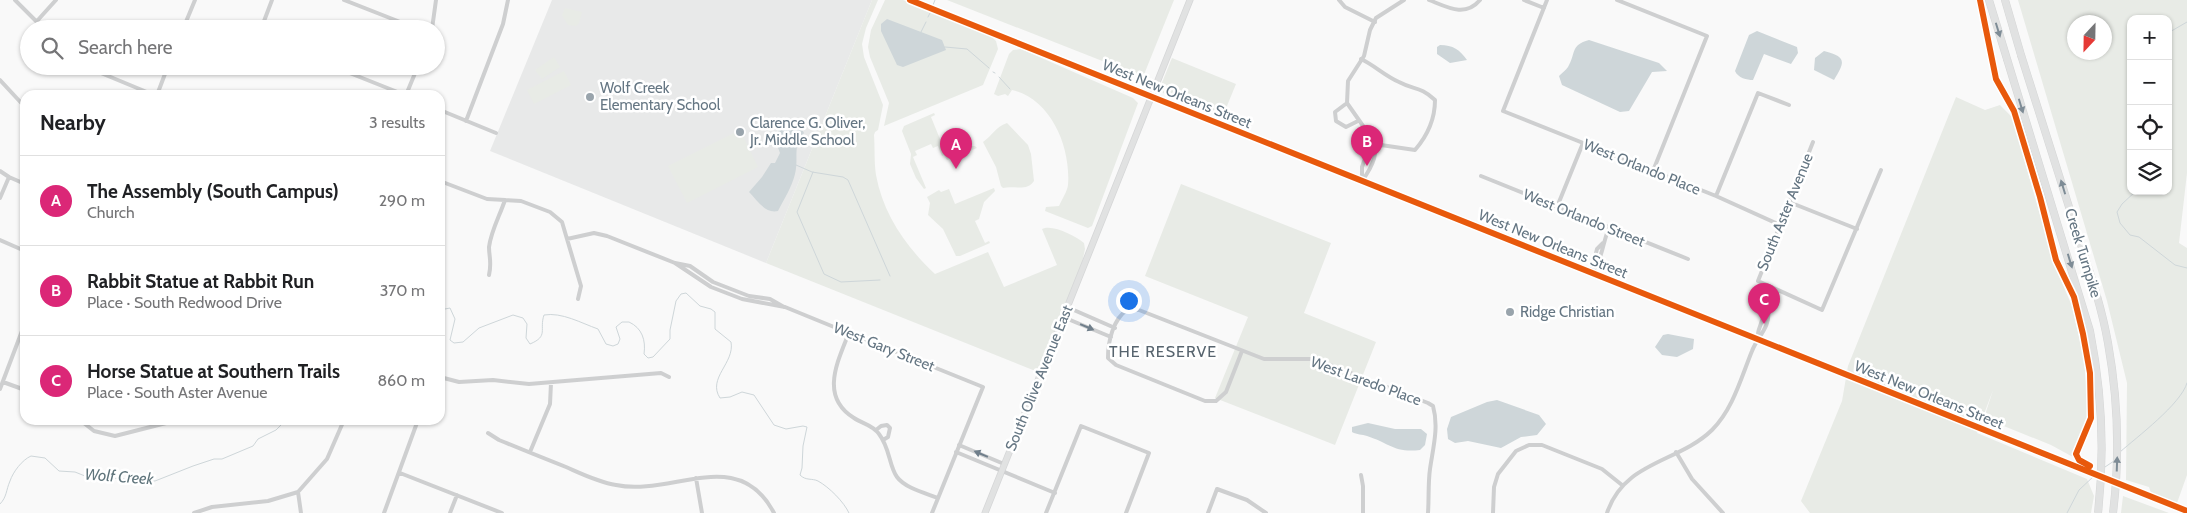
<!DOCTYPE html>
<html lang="en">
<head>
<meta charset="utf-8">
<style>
  body { margin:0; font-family:Cabin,sans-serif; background:#f2f2f2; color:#202124 }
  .controls { position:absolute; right:15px; top:15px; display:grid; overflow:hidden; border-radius:10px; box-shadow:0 1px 4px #0004 }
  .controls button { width:45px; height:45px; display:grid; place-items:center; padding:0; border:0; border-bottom:1px solid #e0e0e0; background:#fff; color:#202124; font:25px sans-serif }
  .compass { position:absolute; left:2067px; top:15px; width:45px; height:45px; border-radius:50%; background:#fff; box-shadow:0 1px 4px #0004; rotate:202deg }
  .you { position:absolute; left:1128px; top:300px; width:18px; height:18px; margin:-12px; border:4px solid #fff; border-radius:50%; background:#1a73e8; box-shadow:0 0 0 8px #1a73e833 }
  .badge { display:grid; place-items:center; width:32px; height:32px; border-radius:50%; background:#db2777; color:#fff; font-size:16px; font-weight:700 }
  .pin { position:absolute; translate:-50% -41px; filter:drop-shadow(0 1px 2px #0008) }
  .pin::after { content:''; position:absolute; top:26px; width:18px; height:15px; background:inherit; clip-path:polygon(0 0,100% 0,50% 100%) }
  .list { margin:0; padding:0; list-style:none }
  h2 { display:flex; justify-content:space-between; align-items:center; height:65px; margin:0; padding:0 20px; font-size:21px }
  h2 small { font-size:16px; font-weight:400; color:#757577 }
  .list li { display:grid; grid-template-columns:32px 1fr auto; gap:15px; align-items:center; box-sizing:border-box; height:90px; padding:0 20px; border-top:1px solid #e0e0e0 }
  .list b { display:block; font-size:19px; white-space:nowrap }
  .list p { margin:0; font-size:16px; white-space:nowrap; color:#757577 }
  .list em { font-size:16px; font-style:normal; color:#757577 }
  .icon { flex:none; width:28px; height:28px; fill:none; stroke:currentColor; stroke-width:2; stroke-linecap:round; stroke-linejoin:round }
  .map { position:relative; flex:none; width:2187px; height:513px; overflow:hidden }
  .search { position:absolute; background:#fff; box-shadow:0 1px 4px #0004; left:20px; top:20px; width:425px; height:55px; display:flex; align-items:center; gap:12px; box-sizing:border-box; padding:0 18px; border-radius:28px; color:#757577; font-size:19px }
  .panel { position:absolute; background:#fff; box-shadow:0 1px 4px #0004; left:20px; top:90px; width:425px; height:335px; border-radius:15px }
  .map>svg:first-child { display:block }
  .built { fill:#e8e9e9 }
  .green { fill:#e8ebe6; fill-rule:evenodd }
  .water { fill:#ced6d9 }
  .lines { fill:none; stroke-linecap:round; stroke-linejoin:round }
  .stream { stroke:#ced6d9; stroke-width:1 }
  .secondary-casing { stroke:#d5d6d7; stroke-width:7 }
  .highway-casing { stroke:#d5d6d6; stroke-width:8 }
  .street { stroke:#cecfd0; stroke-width:4 }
  .secondary { stroke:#e1e2e2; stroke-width:5.5 }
  .highway { stroke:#e1e2e2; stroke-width:7 }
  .highway-bridge-casing { stroke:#d5d6d6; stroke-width:8; stroke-linecap:butt }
  .highway-bridge { stroke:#e1e2e2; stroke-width:7 }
  .cycleway-casing { stroke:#fff; stroke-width:9 }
  .cycleway { stroke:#e8590c; stroke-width:6 }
  .oneway { fill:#7e8c96 }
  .oneway2 { fill:#707f8b }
  .poi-dot { fill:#99a4ac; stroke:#fff; stroke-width:2 }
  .labels { text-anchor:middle; stroke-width:5; stroke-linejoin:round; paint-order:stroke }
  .poi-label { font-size:15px; fill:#657683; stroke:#fff; text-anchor:start }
  .street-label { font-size:15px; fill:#657683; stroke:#fff }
  .neighbourhood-label { font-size:16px; letter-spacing:1px; fill:#57646e; stroke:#fff }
  .water-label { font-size:16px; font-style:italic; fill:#60757c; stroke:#fff }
</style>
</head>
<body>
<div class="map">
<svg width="2187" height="513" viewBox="0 0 2187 513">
  <rect width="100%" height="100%" fill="#f9f9f9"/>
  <path class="built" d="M552,0H872L766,263L490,151Z"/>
  <path class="green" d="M872,0H878L866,28L862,44L864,57L883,105L878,130L875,132L874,135C875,148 874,162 876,175C883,214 906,247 935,274L988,252L1004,287L1057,265L1042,229C1053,224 1075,236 1084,243L1085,249L1082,263L1038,372L766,263Z
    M885,0H903L990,35L996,41L998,49L983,85L884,126L889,103L870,57L868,47L871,30Z
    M947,0H1174L1143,77Z
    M2018,0H2187V173L2179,243L2187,248V475L2177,503L2151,493L2149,487L2126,480L2127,383L2107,301ZM2131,19H2168V191H2131ZM2074,22H2104V52H2074Z
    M565,8L582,12L579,23L576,26L568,25L562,15Z
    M1021,49L1133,98L1138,103L1095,218L1092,226L1088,228L1045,211L1046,207L1059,206C1062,199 1067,192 1068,185C1071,147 1051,99 1012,90L1008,96L1005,94L998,96L994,94L1009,54L1013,50Z
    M554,57L560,67L542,79L535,70Z
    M1172,58L1236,84L1222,118L1163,93L1161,85Z
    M564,71L571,85L534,104L527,90Z
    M1956,97L1985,110L2000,105L2012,117L2054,264L2072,306L2084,359L2089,416L2073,457L2051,445L1984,418L1993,390L1977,433L2087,479L2094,496L2091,513H1810L1801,501L1842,401L1848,366Z
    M934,113L935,115L931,117L940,139L944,138L960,146H975L977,148L947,160L944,155L942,156L938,146L933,148L931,144L915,151L917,155L913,157L926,188L924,189L916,178L910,164L911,154L902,131L904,126Z
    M1007,123L1028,145L1031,154L1034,181C1027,192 1014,185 1003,188L1001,186L996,167L984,144L983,142C993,135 995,127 1007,123Z
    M740,130L758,167L687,203L668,166Z
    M1181,184L1331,243L1304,313L1376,342L1335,445L1215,398L1248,317L1145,276Z
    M994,188L995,191L984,202L979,219L975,221L985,243L989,241L990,243L960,256H956L943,229L928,215L930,203L927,197L939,190L941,192L949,189L955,204Z
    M2123,496L2169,513H2121Z"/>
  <path class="water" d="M887,19L942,40L946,50L903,67L897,65L881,31V24Z
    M1757,31L1797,47L1798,53L1791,64L1764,54L1753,80C1747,80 1738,78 1735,71L1749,35Z
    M1589,40L1659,63L1667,71L1652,72L1629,111L1620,112L1562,85L1559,76C1562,73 1566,70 1568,67C1576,54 1570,45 1589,40Z
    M1440,45C1453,45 1460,50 1467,60L1450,63L1437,54V47Z
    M1824,51C1847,57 1845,62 1834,80L1814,70L1815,58Z
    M789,125L800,126L804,133C792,147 799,158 795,174C792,187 784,199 778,211C765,214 757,200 749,192L762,177L771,163H775L780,153L774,137L781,127Z
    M1668,334L1694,339L1693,349L1677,357L1662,355L1655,347L1663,335Z
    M1497,400L1539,415L1546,424L1537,435L1521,437L1501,448L1468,441L1455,443L1448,439L1447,429L1451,417L1487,402Z
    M1368,423L1395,429H1421L1427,434L1425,445L1420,450C1394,453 1389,443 1367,436C1362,434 1357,435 1352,432V427Z"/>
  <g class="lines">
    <path class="stream" d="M933,5L935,0
      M928,17L930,13
      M921,32L926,22
      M2168,33L2187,22
      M945,47L967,49L989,68
      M993,72L995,73
      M999,77L1010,89
      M796,165L812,172L843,177L848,180L890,276
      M813,172L797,212L824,274L841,282L880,280
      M2136,191L2122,204L2117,212L2120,223L2130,235L2139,237L2175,265L2187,268
      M440,310L450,308L455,319L450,340L454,343L463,342L479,328L513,315L523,318L527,324L526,338L530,344C549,336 539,330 544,315C562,312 581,323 598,329L606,344L613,346L618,344L620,339L616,327L622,322H629C642,328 646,340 644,354L648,358L653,357L670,339V330L676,301L681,294L686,293L700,306L711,309L715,312V329L731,342C735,363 707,378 720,398L730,397L742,392L754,395L774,425L786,429L803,426L807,427L803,446L802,468L800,475C806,481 812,478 818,481C829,487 844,502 849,513
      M2120,452C2137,437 2181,404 2187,383
      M2105,467L2114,461
      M0,504C7,497 6,490 10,481C13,472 22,460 31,456L45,458L59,471L75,472L85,476L155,481L193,466L214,459H222L253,446L258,439L276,430L286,420
      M2067,513L2079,490L2094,476"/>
    <g class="secondary-casing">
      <path id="secondary" d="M910,0L2187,511
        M985,513L1190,0"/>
    </g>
    <g class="highway-casing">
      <path id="highway" d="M1989,0L2007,59
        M2005,0L2021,55"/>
    </g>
    <path class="street" d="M15,0L44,29
      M344,0L418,29
      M1339,0L1345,7L1375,22
      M1429,0C1447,7 1465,18 1480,0
      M1524,0L1544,8
      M1547,0L1503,111L1716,196L1780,225
      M1617,0L1707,36L1653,171
      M37,21L56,0
      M183,29L195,0
      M261,29L272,0
      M432,29L436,0
      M1361,59C1374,65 1385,76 1399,82C1414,90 1420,86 1435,100C1435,119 1428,135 1415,150L1381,145H1368
      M84,66L154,95
      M332,66L405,95
      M0,80L25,107
      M157,95L168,66
      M406,95L418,66
      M1347,103L1335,112L1336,121L1346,127L1358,121
      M440,110L496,133
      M466,121L503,24L508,0
      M1813,142L1758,281L1822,310L1881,170
      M0,171L9,177L25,184
      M1481,176L1688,259
      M440,181L487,199L521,201L550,212L562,222L567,239L594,233L607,236L675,263L711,287L742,299L785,307L834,327L848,335L869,341L983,387L932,513
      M1362,181C1372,167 1381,151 1371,135L1368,133L1347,103L1348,81L1364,56L1370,30L1376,18L1404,0
      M1362,181V167L1368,150V133
      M1716,196L1758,93L1789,105
      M0,198L9,177
      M1789,202L1857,229
      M1557,207L1583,143
      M567,239L581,286L578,299
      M0,240L25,251
      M675,263L690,266L713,282L749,296L770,299L784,307
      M1591,273C1603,259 1602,244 1609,228
      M1591,273L1597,249L1603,243
      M489,275C492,262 489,257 489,247C491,231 500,215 505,200
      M1067,307L1115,328
      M1063,317L1111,337
      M848,335C837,363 820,397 854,418C863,424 873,425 879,434C890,448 889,466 897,477C905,488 925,493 938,498
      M1757,339C1759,320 1770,307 1777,290
      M1242,351L1226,392L1216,401H1205L1116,365L1108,358C1108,341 1113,319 1128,309L1139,310L1264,359H1315L1428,403L1433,406C1439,427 1433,448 1430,469C1428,483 1429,499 1428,513
      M440,377L459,382L493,380L529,384L661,373L669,377
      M3,382L25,390
      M0,389L25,323
      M80,420L94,431L115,436L178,420
      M876,430L881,426L887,425L890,428L888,437L883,440
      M488,433L499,440C521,449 543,458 566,467C582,474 598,482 616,485C672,497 738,444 774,513
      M959,445L1004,464
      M530,452L550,404L551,383
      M956,452L1055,493
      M1676,452L1692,479L1723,513
      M400,473L502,513
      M1361,475L1363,486V513
      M696,478L702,513
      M298,492L301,513
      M194,513L212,507L268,501L298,492L327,459L344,420
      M384,513L418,420
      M450,513L457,495
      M1046,513L1081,426L1149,453L1126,513
      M1208,513L1217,489L1247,500L1266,513
      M1493,513L1494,487L1498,474L1516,451L1529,445H1542L1602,469L1622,485
      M1607,513C1624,461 1678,463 1712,430C1733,409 1741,378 1752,351C1757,337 1771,327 1768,310"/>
    <use href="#secondary" class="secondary"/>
    <use href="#highway" class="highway"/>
    <g class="highway-bridge-casing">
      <path id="highway-bridge" d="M2021,55C2039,112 2057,169 2075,226C2087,264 2101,303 2108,343C2118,399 2120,456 2113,513
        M2007,59L2090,331C2102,392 2105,451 2098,513"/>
    </g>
    <use href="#highway-bridge" class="highway-bridge"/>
    <g class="cycleway-casing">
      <path id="cycleway" d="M910,0L2187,511
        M1980,0L1996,79L2014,111L2040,197L2056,260L2074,297L2083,334L2090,373L2091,418L2076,454L2079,460L2090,466"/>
    </g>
    <use href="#cycleway" class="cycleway"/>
  </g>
  <defs><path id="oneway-solid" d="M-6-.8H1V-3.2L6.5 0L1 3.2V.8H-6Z" transform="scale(1.25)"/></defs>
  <g class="oneway">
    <use href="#oneway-solid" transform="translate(1998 30) rotate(73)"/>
    <use href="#oneway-solid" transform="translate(2021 106) rotate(73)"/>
    <use href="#oneway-solid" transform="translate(2063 187) rotate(-107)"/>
    <use href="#oneway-solid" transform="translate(2070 261) rotate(73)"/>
    <use href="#oneway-solid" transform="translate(2117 464) rotate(-88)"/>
  </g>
  <g class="oneway2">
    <use href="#oneway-solid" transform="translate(1087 327) rotate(23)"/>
    <use href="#oneway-solid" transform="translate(981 454) rotate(-157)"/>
  </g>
  <g class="poi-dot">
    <circle cx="590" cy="97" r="5"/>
    <circle cx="740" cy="132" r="5"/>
    <circle cx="1510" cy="312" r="5"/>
  </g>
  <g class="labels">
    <g class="poi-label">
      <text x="600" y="93">Wolf Creek<tspan x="600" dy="17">Elementary School</tspan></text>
      <text x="750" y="128">Clarence G. Oliver,<tspan x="750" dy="17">Jr. Middle School</tspan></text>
      <text x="1520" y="317">Ridge Christian</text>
    </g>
    <g class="street-label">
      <text transform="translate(1177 94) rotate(22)" y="5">West New Orleans Street</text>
      <text transform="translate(1642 167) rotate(22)" y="5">West Orlando Place</text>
      <text transform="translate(1785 212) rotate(-68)" y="5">South Aster Avenue</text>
      <text transform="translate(1584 218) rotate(22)" y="5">West Orlando Street</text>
      <text transform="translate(1553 244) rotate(22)" y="5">West New Orleans Street</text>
      <text transform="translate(2083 253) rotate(73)" y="5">Creek Turnpike</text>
      <text transform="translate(884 347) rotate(22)" y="5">West Gary Street</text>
      <text transform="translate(1039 378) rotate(-68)" y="5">South Olive Avenue East</text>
      <text transform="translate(1366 381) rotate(20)" y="5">West Laredo Place</text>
      <text transform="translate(1929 395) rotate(22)" y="5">West New Orleans Street</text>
    </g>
    <g class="neighbourhood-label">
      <text x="1163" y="357">THE RESERVE</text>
    </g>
    <g class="water-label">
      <text transform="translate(119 476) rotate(4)" y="6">Wolf Creek</text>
    </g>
  </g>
</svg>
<div class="controls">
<button>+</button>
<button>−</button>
<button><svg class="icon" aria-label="locate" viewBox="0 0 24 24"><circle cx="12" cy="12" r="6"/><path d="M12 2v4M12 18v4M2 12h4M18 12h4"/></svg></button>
<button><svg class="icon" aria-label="layers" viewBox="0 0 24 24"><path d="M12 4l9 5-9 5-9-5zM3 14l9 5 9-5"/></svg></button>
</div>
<svg class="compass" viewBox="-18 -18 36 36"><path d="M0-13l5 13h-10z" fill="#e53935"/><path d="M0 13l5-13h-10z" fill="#757577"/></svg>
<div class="you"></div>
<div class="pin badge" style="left:956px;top:169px">A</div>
<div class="pin badge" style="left:1367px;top:166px">B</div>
<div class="pin badge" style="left:1764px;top:324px">C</div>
<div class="search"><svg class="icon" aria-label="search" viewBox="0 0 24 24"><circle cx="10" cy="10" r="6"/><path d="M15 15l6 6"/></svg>Search here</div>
<section class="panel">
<h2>Nearby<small>3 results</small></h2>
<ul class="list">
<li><span class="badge">A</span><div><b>The Assembly (South Campus)</b><p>Church</p></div><em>290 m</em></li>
<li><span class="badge">B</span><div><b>Rabbit Statue at Rabbit Run</b><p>Place · South Redwood Drive</p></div><em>370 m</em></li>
<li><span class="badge">C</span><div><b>Horse Statue at Southern Trails</b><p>Place · South Aster Avenue</p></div><em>860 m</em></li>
</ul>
</section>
</div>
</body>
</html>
